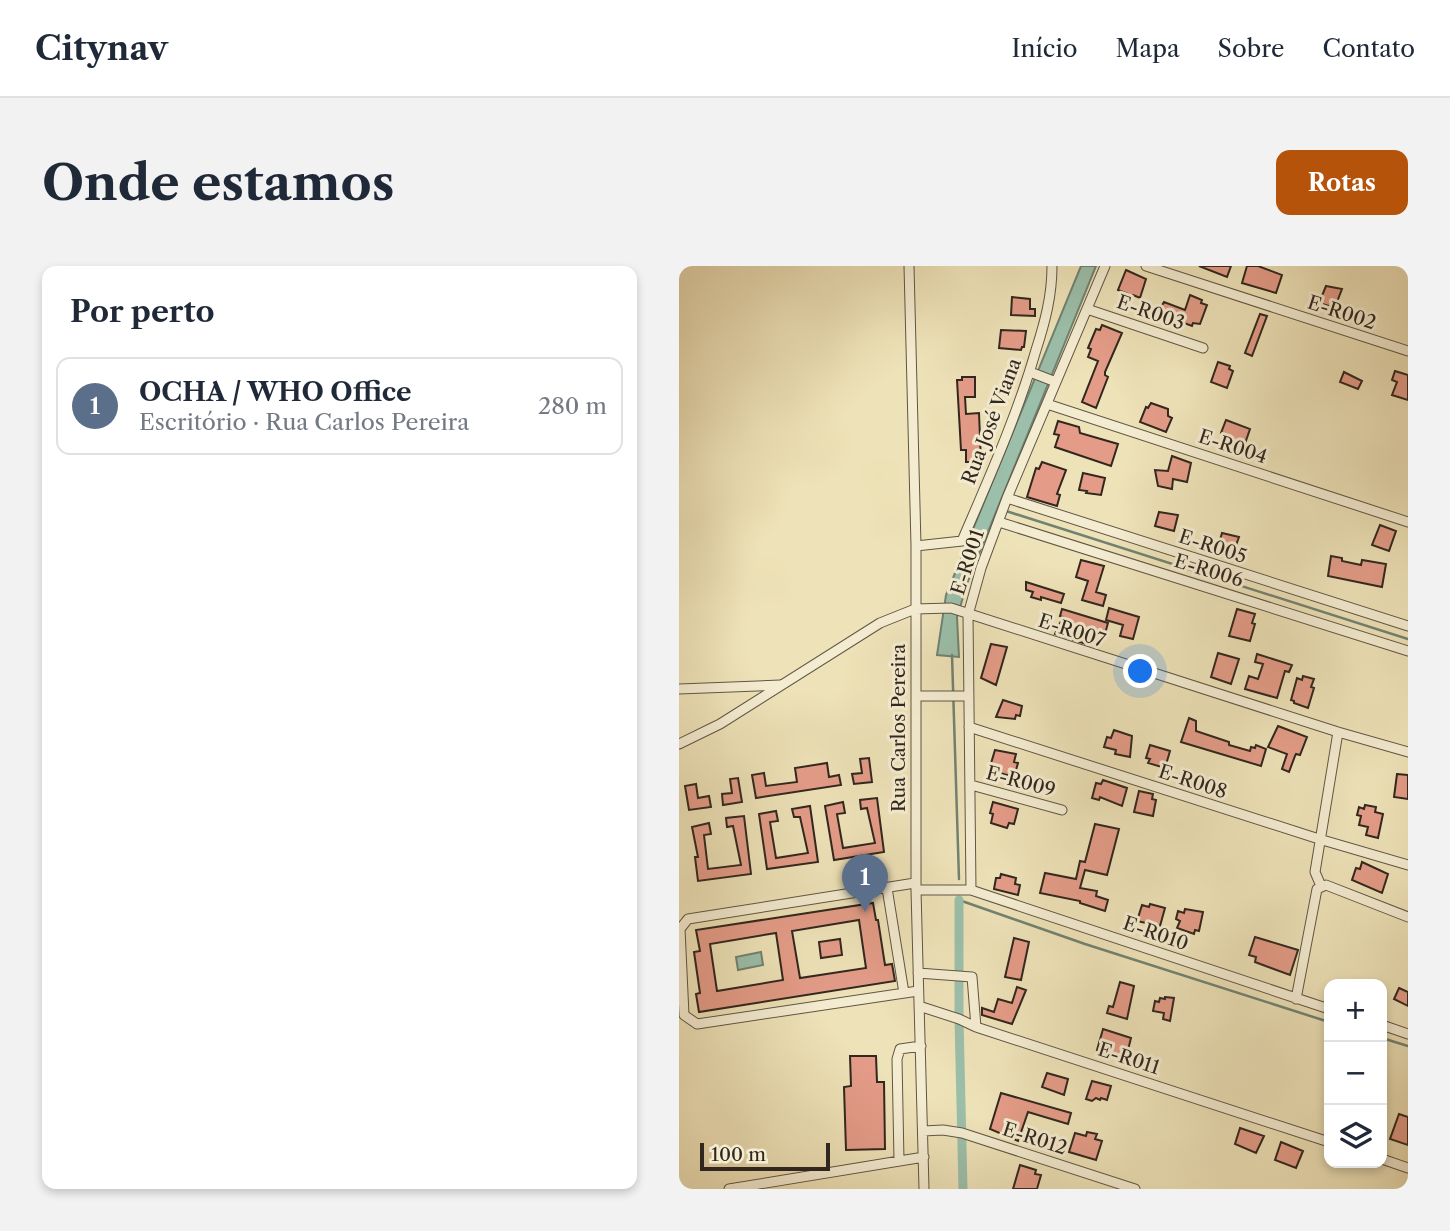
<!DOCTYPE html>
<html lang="pt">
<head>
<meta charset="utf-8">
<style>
  body { margin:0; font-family:"Libre Caslon Text",serif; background:#f2f2f3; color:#1f2937 }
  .controls { position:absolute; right:21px; bottom:21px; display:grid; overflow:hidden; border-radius:14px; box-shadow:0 4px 10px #0003 }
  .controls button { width:63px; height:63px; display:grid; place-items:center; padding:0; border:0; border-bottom:2px solid #e0e1e3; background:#fff; color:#1f2937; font:35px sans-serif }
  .scale { position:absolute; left:21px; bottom:18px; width:130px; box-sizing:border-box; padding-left:7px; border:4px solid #31271e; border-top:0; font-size:19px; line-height:24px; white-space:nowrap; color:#31271e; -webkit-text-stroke:5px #f4ecd1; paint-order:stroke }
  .you { position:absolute; left:462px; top:406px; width:24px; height:24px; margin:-18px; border:5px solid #fff; border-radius:50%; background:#1a73e8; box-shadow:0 0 0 10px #1a73e833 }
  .badge { display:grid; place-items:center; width:46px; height:46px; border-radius:50%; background:#b45309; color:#fff; font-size:23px; font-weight:700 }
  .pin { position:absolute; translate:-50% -58px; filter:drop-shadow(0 2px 4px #0008) }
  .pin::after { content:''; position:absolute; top:37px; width:24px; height:21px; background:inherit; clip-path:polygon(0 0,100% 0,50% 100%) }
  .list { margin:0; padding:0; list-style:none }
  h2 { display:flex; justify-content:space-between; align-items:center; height:91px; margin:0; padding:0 28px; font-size:30px }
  h2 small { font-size:23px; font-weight:400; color:#747a83 }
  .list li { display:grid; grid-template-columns:46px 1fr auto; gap:21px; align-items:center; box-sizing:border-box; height:98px; margin:0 14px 14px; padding:0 14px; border:2px solid #e0e1e3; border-radius:14px }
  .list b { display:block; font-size:26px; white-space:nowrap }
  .list p { margin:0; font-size:23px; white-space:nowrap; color:#747a83 }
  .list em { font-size:23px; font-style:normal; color:#747a83 }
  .icon { flex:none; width:38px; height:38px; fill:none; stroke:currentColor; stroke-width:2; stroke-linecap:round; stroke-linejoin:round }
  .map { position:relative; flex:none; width:729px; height:923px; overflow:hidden; border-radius:14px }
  header { display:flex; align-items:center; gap:42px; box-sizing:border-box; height:98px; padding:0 35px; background:#fff; border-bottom:2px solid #e0e1e3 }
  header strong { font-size:33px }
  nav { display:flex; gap:38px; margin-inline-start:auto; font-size:24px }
  .intro { display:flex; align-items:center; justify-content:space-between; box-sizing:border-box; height:168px; padding:0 42px }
  h1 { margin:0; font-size:49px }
  .button { padding:18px 32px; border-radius:14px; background:#b45309; color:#fff; font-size:24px; font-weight:700 }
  main { display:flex; gap:42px; padding:0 42px }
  aside { flex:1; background:#fff; border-radius:14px; box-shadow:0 4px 10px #0003 }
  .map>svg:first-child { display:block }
  .water { fill:#9bbfaa; stroke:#718272; stroke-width:2 }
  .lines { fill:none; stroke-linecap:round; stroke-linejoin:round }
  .stream { stroke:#718272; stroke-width:2.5 }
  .canal { stroke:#9bbfaa; stroke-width:9 }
  .building { fill:#e49c88; stroke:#31271e; stroke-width:2; fill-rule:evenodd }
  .minor-casing { stroke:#605644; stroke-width:11 }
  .minor { stroke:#f4ecd1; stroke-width:9 }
  .labels { text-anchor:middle; stroke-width:6; stroke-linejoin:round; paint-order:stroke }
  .street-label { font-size:19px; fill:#31271e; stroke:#f4ecd1 }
</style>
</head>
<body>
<header>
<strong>Citynav</strong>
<nav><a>Início</a><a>Mapa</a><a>Sobre</a><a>Contato</a></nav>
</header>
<div class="intro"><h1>Onde estamos</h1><a class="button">Rotas</a></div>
<main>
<aside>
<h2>Por perto<small></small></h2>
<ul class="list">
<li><span class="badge" style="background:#5c6f8a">1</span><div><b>OCHA / WHO Office</b><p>Escritório · Rua Carlos Pereira</p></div><em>280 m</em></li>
</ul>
</aside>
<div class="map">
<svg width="729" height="923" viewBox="0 0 729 923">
  <rect width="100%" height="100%" fill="#eee2b8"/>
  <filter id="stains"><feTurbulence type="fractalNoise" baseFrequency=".00286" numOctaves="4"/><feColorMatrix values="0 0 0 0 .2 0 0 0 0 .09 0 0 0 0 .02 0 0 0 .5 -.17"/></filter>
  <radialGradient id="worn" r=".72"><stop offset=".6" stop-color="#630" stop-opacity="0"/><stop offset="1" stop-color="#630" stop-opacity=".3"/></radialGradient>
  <path class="water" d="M402,0H417L289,315L278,351L280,391L258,389L267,329Z
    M82,686L84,699L59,704L57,691Z"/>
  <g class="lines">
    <path class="stream" d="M327,245L729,373
      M273,389L280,613
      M280,634L406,678L650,756
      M703,772L729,780"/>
    <path class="canal" d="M280,634V753L284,923"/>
  </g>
  <path class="building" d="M520,0H552L548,11Z
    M568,0H579L603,9L597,27L563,17Z
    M447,4L467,13L461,32L454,29L449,35V28L439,24Z
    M647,20L663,23L654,46L648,43L650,40L640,37Z
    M511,29L523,34L522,37L528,39L521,58L514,57L513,60L492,52L490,57L479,53L481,49L478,48L485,36L506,44Z
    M333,31L351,33V43H356V50L332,49Z
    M581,48L588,50L573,90L566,87Z
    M423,59L443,67L426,106V109L429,111L417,142L403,136L419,95L409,91L412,83L409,82L417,63L421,64Z
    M322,64L347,65L345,81H343L342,84L320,82Z
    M539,96L551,100L550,103L554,105L548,122L532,116Z
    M716,105L729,109V134L713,129L718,116L713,114Z
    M665,106L683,115L679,123L661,116Z
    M283,111H296V131H286L287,148L300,147L302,196H287V184H282L278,114H283Z
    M472,137L489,143V150L493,152L487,166L461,156L467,141L469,142Z
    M547,154L571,163L562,189L543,183L548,169L542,167Z
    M379,155L400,161L401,167L439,178L432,200L376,181L380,169L375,168Z
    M493,190L512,197L508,216L494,213L493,223L479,220L476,204L489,205Z
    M363,196L387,204L378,228L381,229L378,240L348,231L357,202L360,203Z
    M404,207L426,212L422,229L407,227L408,225L400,224Z
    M480,246L499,249L495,265L476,260Z
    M701,259L717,265L710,285L693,279Z
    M543,267L560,271L555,285L548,282V279L545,278L546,275L541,274Z
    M652,290L663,292V295L682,299L683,294L707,298L703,321L649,310Z
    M402,294L425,300L417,326L427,329L424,340L403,334L409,315L397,311Z
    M347,316L385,328L382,337L362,331V334L352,331L354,326L347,324Z
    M430,342L460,351L454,373L441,370L444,359L427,354Z
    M383,343L429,357L424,375L412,372L410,379L376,368L384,351L381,350Z
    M558,343L576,348L573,357L576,358L571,375L550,370Z
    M312,378L328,381L317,419L302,412Z
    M539,387L560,393L552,418L532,411Z
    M578,388L613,399L610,406L606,405L598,432L566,423L570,410L579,413L584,398L576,396Z
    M624,410L635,413L632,421L635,422L629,442L615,437V435L612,434L618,412L623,414Z
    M324,434L343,440L341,450L337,449L336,453L317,451Z
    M510,452L517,455V465L550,476V479L571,485L572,481L576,482L577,479L587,483L582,500L502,476Z
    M599,460L628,471L621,489L617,488L616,490L610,506L603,503L608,488L589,481Z
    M435,464L453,470L451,491L436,488L437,484L425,481L428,471L432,472Z
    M471,479L491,485L486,502L469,497L471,493L467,492Z
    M316,484L337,488L335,496L339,497L335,511L310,504Z
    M190,492L193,516L175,518L173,508L183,507L181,493Z
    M148,497L150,511L160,509L162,519L77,532L73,509L85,507L87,520L118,516L116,502Z
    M718,508L729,509V533L715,531Z
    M59,512L63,536L44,539L43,528L53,527L51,513Z
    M424,514L448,522L443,540L421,531L420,534L413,532L417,517L422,518Z
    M17,518L19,532L30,530L32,541L10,544L6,520Z
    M460,525L474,528L473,533L477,534L474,550L455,546Z
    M198,532L205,586L155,594L146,540L164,536L166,547L158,548L164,582L196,577L188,542L182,543L181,534Z
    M314,536L339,543L335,558L330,557L328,562L312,557L314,548L311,547Z
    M686,539L697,541L696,546L704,548L699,572L687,569L689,561L680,559L682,550L678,549L680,541L685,543Z
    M131,540L139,596L88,603L80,548L97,545L99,555L91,556L97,592L129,587L121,551H115L113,543Z
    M65,550L72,608L19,615L16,591H19L13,561L30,557L32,568L25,569L29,603L62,599L54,560L48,561L47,552Z
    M416,558L440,563L428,609L406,604L401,622L418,625L417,630L429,634L426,645L401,637V635L361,627L366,607L397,613L401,595L406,596Z
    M683,596L709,608L703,627L673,614L677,602L681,603Z
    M322,608L337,612L336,618L341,619L339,629L315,623L317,612H321Z
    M194,637L197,654H199L206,699L213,698L216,715L20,746L17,728L21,727L15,686L21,685L17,664ZM180,654L187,702L121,712L113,665ZM97,667L104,714L38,725L31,678Z
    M471,638L486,642L481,660L458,655L463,639L470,641Z
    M506,643L524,646L520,665L516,664L515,668L498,662L501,655L497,653L499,645L505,647Z
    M576,671L619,684L611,709L576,696L577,691L570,689Z
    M335,672L350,676L342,714L326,711Z
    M161,673L163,689L142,692L140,676Z
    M441,716L455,720L448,753L428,747L430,740L434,741Z
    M338,721L347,724L333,758L303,749V742L315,746L319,733L333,737Z
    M720,722L729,726V740L715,733Z
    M486,731L495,732L491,755L484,753L485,747L474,745L476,735L480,736L481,732L486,733Z
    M424,763L452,772L447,792L418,784Z
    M171,790H197L198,816H205L206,883L167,884L165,821L172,820Z
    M368,807L389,813L385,829L363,821Z
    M413,815L432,820L428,834L422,832L421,834L417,832L413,835L407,833Z
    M322,827L392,847L389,858L349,846L339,875L311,863Z
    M720,848L729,851V879L711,873Z
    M561,862L585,870L577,887L556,878Z
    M408,866L418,868L416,873L423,875L417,894L390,886L396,867L407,870Z
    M602,876L624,885L617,902L596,894Z
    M341,899L357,904L356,908L362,909L358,923H334Z"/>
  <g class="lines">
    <g class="minor-casing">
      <path id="minor" d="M230,0L237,280V624L245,923
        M467,0L729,85
        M408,43L524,82
        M351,106L377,116
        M368,138L729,256
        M328,232L729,360
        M320,256L729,385
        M237,280L283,275C310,212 338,150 357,84C366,56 373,30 373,0
        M0,423L101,419
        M237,430H290
        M290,461L640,573L729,599
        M0,478L41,458L201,357L236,343L272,342L659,466L729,486
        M292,519L383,544
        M236,617L9,653L1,663L5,749L18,758L239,725
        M642,620L636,606L659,466
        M208,622L225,727
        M237,624H292L650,743
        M292,624L289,349L302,302L328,232L426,0
        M239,707L293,711L297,761
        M617,733L638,623L647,619L729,651
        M240,740L280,753L297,761L650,876
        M703,759L729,768
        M244,865L264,864L283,867L456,923
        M703,893L729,902
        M220,895L218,793L221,783L242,780
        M50,923L245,891"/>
    </g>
    <use href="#minor" class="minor"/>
  </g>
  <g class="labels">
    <g class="street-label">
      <text transform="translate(472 46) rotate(19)" y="7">E-R003</text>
      <text transform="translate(663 46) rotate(18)" y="7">E-R002</text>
      <text transform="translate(312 155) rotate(-69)" y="7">Rua José Viana</text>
      <text transform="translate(554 180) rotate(18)" y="7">E-R004</text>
      <text transform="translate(534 280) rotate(18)" y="7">E-R005</text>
      <text transform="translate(288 296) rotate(-72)" y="7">E-R001</text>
      <text transform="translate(530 304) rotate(17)" y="7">E-R006</text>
      <text transform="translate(393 364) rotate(18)" y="7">E-R007</text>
      <text transform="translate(219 462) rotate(-90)" y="7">Rua Carlos Pereira</text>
      <text transform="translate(342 515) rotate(15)" y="7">E-R009</text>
      <text transform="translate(514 515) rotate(18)" y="7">E-R008</text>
      <text transform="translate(477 667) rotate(19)" y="7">E-R010</text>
      <text transform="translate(450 792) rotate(18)" y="7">E-R011</text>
      <text transform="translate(356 872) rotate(18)" y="7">E-R012</text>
    </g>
  </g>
  <rect width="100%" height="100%" filter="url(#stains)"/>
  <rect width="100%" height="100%" fill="url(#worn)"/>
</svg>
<div class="controls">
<button>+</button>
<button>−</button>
<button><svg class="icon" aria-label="layers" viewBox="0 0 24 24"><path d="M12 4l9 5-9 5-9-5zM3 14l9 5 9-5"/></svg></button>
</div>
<div class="scale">100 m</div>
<div class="you"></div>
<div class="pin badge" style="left:186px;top:646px;background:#5c6f8a">1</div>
</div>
</main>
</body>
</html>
